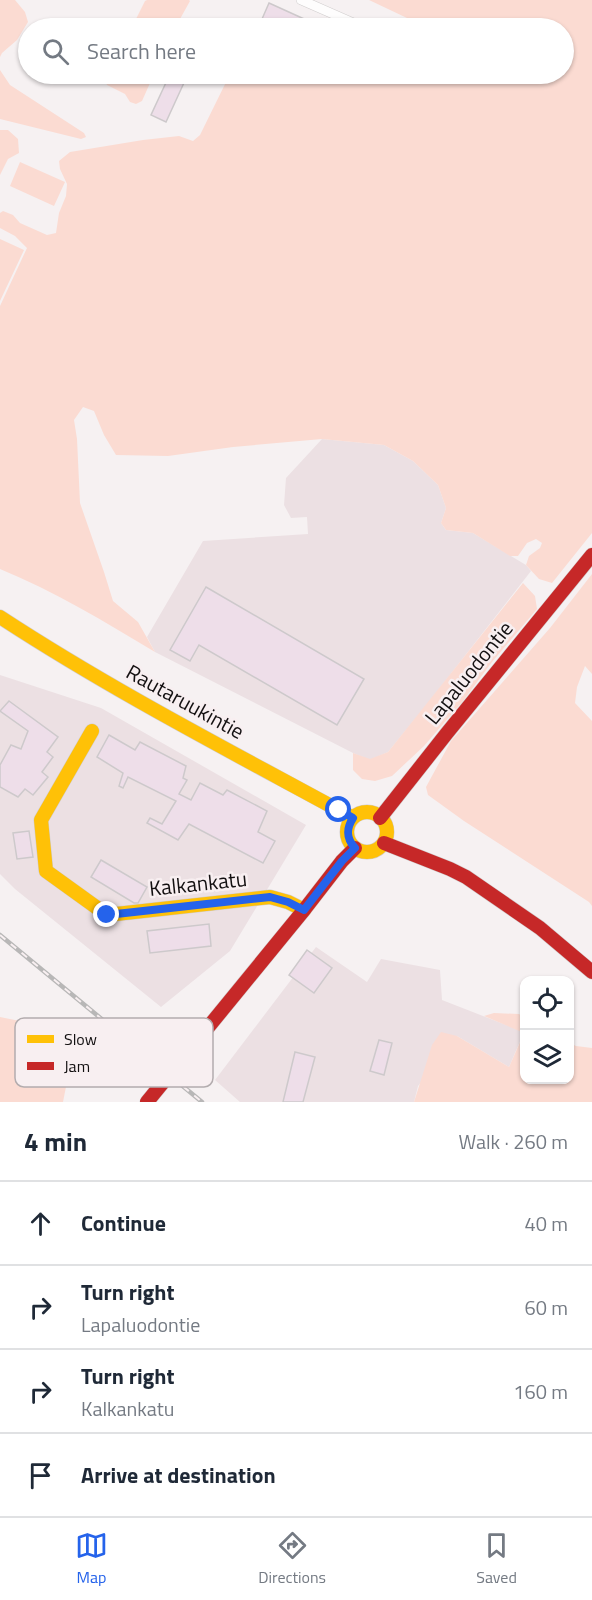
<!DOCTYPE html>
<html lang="en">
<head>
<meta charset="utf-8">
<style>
  body { margin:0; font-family:"Titillium Web",sans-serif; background:#f6f6f7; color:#1f2937 }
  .controls { position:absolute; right:18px; bottom:18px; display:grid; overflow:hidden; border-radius:12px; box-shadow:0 2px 4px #0004 }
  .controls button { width:54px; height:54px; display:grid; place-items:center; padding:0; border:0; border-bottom:2px solid #e0e1e3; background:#fff; color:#1f2937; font:30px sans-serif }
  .stop { position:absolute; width:18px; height:18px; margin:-14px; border:4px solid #2563eb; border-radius:50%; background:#fff }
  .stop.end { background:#2563eb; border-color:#fff; box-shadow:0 2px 6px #0008 }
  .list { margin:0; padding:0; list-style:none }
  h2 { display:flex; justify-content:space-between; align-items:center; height:78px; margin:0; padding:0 24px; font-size:26px }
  h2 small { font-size:20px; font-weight:400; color:#747a83 }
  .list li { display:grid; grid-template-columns:39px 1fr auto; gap:18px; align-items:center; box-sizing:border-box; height:84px; padding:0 24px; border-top:2px solid #e0e1e3 }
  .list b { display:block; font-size:22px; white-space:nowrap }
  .list p { margin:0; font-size:20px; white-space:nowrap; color:#747a83 }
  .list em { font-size:20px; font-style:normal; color:#747a83 }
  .icon { flex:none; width:33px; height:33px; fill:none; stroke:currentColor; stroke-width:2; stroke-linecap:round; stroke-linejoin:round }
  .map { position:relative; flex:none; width:592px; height:1102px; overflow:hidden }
  .search { position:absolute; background:#fff; box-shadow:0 2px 4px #0004; left:18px; right:18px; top:18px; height:66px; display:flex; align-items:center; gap:15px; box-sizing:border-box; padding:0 21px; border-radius:33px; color:#747a83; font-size:22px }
  .sheet { height:414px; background:#fff }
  nav { display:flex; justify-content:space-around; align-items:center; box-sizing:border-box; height:84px; border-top:2px solid #e0e1e3; background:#fff; font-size:16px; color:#747a83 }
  nav a { display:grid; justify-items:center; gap:3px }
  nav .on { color:#2563eb }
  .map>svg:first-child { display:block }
  .built { fill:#ece0e3 }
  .green { fill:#fbdbd2 }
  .building { fill:#eedee9; stroke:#cdc9cb; stroke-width:1.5 }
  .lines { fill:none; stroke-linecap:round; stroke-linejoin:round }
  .street-casing { stroke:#d0cdcd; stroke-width:10 }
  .slow-casing { stroke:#d0cdcd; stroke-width:15 }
  .jam-casing { stroke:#d0cdcd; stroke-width:15 }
  .street { stroke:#fefdfd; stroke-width:9 }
  .slow { stroke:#ffc107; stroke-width:14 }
  .jam { stroke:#c62828; stroke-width:14 }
  .rail-casing { stroke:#b8b7b7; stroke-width:4.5 }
  .rail { stroke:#f8eff1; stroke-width:2; stroke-dasharray:7; stroke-linecap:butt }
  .route { stroke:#2563eb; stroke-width:8 }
  .labels { text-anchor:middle; stroke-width:5; stroke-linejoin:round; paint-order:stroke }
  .street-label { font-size:21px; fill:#131011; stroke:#f8eff1 }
  .key { fill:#f8eff1; stroke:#b3acae; stroke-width:1.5 }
  .key-label { font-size:16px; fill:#131011 }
</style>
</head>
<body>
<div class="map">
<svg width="592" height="1102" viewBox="0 0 592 1102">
  <rect width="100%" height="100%" fill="#f6f1f2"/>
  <path class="built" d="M322,439L384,445L413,461L438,485L446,508L441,523L446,530L473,533L526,565L531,571L428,703L388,752L370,760L353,753L155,652L147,637L203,541L308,534L307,517L291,518L284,505L286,478Z
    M0,675L101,708L306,825L230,951L161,1007L15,889L0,874Z
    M316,947L367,982L381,959L440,970L442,1000L524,1032L509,1067L457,1036L418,1086L414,1102H240L215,1080Z"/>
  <path class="green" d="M0,0H15L25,12L28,22L17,40L2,53L0,57Z
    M147,0H189L190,1L175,28H134L132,27L145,1Z
    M369,0H592V533L552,583L539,579L526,565L529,556L540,548L542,543L536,539L527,543L518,556H510L473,533L446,530L441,523L446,508L438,485L413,461L384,445L322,439L233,447L168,456L116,455L104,435L94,411L83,407L74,420L77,439L80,503L104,572L113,601L138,622L155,652C105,622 54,591 0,569V306L27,248L15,236L0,228V213L3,211L13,215L20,223L47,235L56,233L59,213L66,196L67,184L60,169L59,161L70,152L143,140L179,136L193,141L200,135L230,74H348L371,84L386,83L396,74H564V28H417L407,18Z
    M0,70L10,85L84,133L86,137L81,139L0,119Z
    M108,74H154L142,101L136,104L130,102L125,94L107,85L105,80Z
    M0,130H8L18,139L19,153L8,159L0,175Z
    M20,162L65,182L54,206L10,186Z
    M0,239L24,250L0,301Z
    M592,574V674L585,666L577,687L575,703L592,721V906L589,902L464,821L428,795L426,787L451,741L550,628Z
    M523,583L535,596L537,609L492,662L463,701L424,746L392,776L375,781L362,779L353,770V753L370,759L388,752Z
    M494,1013L519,1014L524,1018V1033L484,1016Z
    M0,1017L59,1029L74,1046L63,1102H0Z
    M441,1032L457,1036L509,1067L524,1033V1080H570V1043L576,1046L592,1048V1102H414L432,1045Z"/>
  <path class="building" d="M269,3L324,28H282L262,19Z
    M170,74H188L166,122L151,115Z
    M206,587L364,679L337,725L199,645L190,661L170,650Z
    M9,701L58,737L47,752L53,757L42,772L48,777L33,795L25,789L18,797L0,787V765L11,745L21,749L28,731L0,711Z
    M109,735L135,750L140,742L186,766L183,778L187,780L179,794L191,800L200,783L223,795L227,790L267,811L258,832L275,841L263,863L189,824L178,840L147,823L150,818L162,824L176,801L128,777L123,788L119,786L123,773L97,757Z
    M29,831L33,857L17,859L13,833Z
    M101,860L147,887L138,903H134L91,877Z
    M209,924L211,946L150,953L147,931Z
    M307,950L332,968L314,993L289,975Z
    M379,1040L392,1043L384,1075L370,1071Z
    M295,1052L315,1057L303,1102H283Z"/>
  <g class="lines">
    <g class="street-casing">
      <path id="street" d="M301,0L365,28"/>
    </g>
    <g class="slow-casing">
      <path id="slow" d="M0,617C113,691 234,753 353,818
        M92,731L41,820L46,871L107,915L270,897L288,902L304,910
        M347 832a20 20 0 1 1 40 0a20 20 0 1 1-40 0Z"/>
    </g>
    <g class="jam-casing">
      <path id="jam" d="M380,818L447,733L592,555
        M384,843L450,869L466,877L540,928L592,972
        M147,1102L304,910L342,861L355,848"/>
    </g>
    <use href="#street" class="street"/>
    <use href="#slow" class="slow"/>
    <use href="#jam" class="jam"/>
    <g class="rail-casing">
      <path id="rail" d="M0,935L202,1102"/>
    </g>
    <use href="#rail" class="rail"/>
  </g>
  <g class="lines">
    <path class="route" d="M107,915L270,897L288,902L304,910L342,861L355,848C346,838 346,829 353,818L339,810"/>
  </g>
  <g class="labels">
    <g class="street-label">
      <text transform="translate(469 673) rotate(-51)" y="7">Lapaluodontie</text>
      <text transform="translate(185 702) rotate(29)" y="7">Rautaruukintie</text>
      <text transform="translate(198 884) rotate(-6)" y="7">Kalkankatu</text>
    </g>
  </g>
  <rect x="15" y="1018" width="198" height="69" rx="9" class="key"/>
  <rect x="27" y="1035" width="27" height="8" fill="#ffc107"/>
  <rect x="27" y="1062" width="27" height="8" fill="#c62828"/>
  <g class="key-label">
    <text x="64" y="1045">Slow</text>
    <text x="64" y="1072">Jam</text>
  </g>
</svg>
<div class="controls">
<button><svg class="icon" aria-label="locate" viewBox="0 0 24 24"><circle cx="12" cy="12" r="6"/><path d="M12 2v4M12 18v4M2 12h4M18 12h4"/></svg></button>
<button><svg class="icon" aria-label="layers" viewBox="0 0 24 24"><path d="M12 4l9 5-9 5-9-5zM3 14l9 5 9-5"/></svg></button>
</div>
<div class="stop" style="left:339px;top:810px"></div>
<div class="stop end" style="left:107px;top:915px"></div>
<div class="search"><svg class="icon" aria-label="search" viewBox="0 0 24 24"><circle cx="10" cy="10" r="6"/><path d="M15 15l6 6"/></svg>Search here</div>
</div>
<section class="sheet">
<h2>4 min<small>Walk · 260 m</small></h2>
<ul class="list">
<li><svg class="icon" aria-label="ahead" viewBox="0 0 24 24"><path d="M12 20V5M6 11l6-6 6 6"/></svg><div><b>Continue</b></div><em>40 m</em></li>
<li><svg class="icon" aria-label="right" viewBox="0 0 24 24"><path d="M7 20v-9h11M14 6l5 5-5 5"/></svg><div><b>Turn right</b><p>Lapaluodontie</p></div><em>60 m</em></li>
<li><svg class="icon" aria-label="right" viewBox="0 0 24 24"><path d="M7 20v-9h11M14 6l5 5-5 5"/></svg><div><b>Turn right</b><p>Kalkankatu</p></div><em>160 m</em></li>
<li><svg class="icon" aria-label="arrive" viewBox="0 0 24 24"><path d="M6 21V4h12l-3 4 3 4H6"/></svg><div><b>Arrive at destination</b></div></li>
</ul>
</section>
<nav>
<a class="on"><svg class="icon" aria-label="map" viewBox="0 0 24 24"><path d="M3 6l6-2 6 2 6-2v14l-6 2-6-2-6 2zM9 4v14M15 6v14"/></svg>Map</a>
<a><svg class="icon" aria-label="directions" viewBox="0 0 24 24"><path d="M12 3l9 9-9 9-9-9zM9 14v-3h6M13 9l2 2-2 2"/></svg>Directions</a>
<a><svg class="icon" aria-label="saved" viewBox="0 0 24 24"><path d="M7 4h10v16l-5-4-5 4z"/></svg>Saved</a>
</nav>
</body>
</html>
